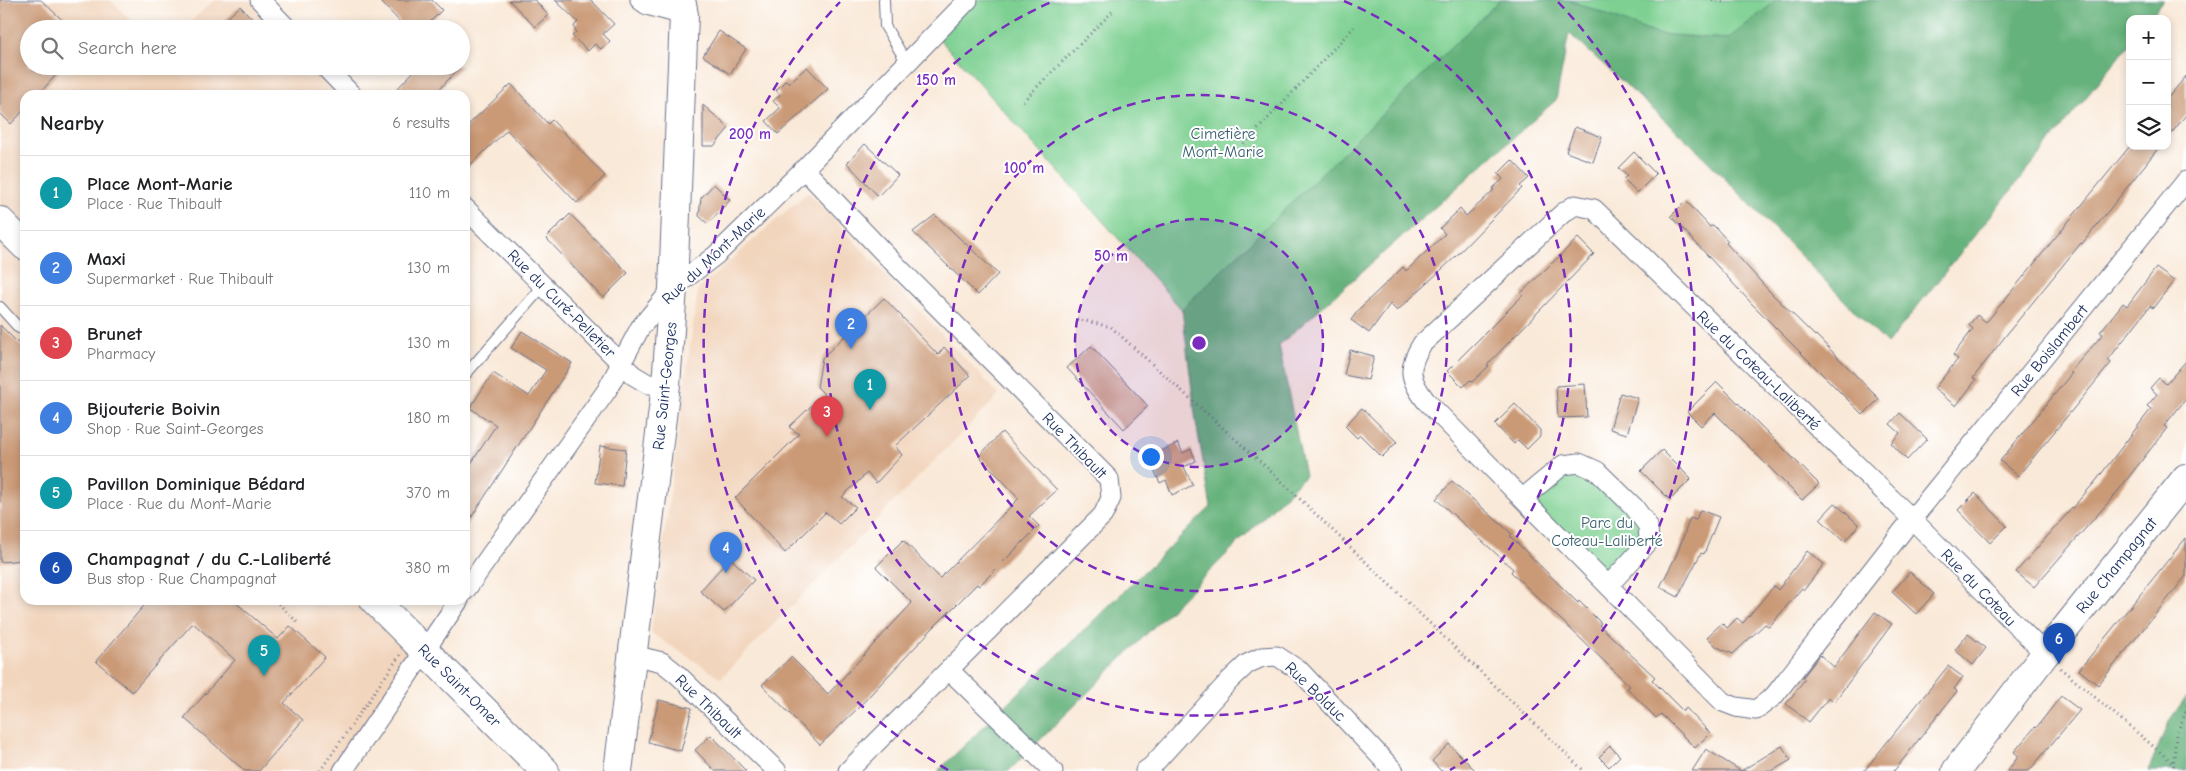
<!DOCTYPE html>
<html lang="en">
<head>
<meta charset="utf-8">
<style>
  body { margin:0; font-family:"Comic Neue",sans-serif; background:#f6f6f6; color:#202124 }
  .controls { position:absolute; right:15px; top:15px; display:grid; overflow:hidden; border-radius:10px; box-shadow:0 2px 8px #0003 }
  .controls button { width:45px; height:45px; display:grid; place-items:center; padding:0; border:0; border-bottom:1px solid #e0e0e0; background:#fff; color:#202124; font:25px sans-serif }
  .you { position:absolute; left:1150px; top:456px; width:18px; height:18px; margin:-12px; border:4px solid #fff; border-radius:50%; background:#1a73e8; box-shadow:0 0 0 8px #1a73e833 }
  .badge { display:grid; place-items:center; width:32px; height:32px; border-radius:50%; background:#0f766e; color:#fff; font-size:16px; font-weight:700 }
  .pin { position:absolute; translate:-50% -41px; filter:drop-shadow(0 1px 2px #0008) }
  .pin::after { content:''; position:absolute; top:26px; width:18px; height:15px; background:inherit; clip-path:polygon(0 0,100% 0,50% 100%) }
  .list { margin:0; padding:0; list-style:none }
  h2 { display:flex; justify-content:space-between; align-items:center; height:65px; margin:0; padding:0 20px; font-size:21px }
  h2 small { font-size:16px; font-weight:400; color:#757577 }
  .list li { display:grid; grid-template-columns:32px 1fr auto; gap:15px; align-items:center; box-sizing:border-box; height:75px; padding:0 20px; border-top:1px solid #e0e0e0 }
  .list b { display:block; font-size:19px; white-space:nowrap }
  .list p { margin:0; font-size:16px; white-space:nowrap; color:#757577 }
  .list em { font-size:16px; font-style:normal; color:#757577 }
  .icon { flex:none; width:28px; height:28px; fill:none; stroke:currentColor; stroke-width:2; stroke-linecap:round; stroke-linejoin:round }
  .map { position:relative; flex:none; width:2186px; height:771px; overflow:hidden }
  .search { position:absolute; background:#fff; box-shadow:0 2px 8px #0003; left:20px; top:20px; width:450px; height:55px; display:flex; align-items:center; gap:12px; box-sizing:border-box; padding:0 18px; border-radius:28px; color:#757577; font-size:19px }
  .panel { position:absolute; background:#fff; box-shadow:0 2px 8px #0003; left:20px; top:90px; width:450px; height:515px; border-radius:15px }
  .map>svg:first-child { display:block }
  .built { fill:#f2d5bd }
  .green { fill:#7ed092; stroke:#4c8078 }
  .forest { fill:#66b27c; stroke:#40706d }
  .building { fill:#ca9a77 }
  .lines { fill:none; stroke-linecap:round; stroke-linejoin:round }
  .lane-casing { stroke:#697089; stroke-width:12 }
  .street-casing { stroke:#697089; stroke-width:21 }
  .secondary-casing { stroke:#697089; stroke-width:30 }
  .path { stroke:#697089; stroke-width:3; stroke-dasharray:1 4; stroke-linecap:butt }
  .lane { stroke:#fff; stroke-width:10 }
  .street { stroke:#fff; stroke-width:19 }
  .secondary { stroke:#fff; stroke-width:28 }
  .ring { fill:none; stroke:#7b2cbf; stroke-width:2.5; stroke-dasharray:9 6 }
  .labels { text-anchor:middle; stroke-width:4; stroke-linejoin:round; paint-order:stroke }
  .park-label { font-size:16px; fill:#395f6e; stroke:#fff }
  .street-label { font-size:16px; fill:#1b2f5e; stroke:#fff }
  .centre { fill:#7b2cbf; stroke:#fff; stroke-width:2.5 }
  .ring-label { font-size:15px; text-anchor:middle; font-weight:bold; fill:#7b2cbf; stroke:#fff; stroke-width:4; stroke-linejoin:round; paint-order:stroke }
</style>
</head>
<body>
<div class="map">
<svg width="2186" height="771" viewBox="0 0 2186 771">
  <rect width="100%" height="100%" fill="#fff"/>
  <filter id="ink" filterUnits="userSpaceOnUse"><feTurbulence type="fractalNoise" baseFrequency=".02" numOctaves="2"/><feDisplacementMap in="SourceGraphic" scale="10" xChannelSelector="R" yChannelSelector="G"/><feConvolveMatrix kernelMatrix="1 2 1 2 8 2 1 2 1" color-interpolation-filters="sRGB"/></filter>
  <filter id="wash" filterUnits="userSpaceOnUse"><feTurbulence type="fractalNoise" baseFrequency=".0096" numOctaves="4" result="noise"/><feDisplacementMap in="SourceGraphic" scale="20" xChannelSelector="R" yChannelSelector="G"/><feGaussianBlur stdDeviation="1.12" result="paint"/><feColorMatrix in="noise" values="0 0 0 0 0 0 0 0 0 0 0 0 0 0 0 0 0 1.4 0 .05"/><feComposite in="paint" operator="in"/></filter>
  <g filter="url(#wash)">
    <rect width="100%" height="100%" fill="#f9e9d8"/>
    <path class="built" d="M0,0H110L141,29H29V66H324L352,95H25V600H375L424,649L342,771H0Z
      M214,0H260L288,29H183Z
      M808,192L999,395L721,678L651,633L698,289Z"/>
    <path class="green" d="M968,0H1835L1690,143L1569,33L1211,342L935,34Z
      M1579,463L1648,526L1609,585L1523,498Z"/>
    <path class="forest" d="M1500,0H1569L1656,34L1728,39L1777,0H2164L2149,19H2130V43L1887,344L1690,143L1569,33L1556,100L1279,345L1305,476L1009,771H938L1211,507L1196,422L1182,309Z
      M2186,697V771H2148L2169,721Z"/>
    <g id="blocks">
      <path class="building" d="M0,0H41L72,29H29V66H64L38,95H25V109L11,124L0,113Z
        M379,0H432L442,10L423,29H407Z
        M509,0H535L548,15L535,27Z
        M555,0H591L614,24L603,34L610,41L601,49L595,44L588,51L572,36L576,32L574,26L578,22Z
        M240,6L262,29H230L223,22Z
        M719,31L746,49L730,74L703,56Z
        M419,66H461L434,95H391Z
        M807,67L828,89L778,134L766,121L780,108L773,101L780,95L776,90L786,80L789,83Z
        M2186,76V115L2167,139V99Z
        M511,84L548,124L552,120L605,176L577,203L507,130L465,170V128Z
        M703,105L729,128L714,146H703Z
        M1575,127L1602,137L1593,162L1566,152Z
        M865,144L898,175L878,196L847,163Z
        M2130,146H2160L2082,244L2081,243L2007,334L1973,378L1976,380L1956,406L1934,389L1958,359L1953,355L1973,329L1969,325L1977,315L1986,322L1989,319Z
        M1634,152L1656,174L1637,193L1623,179L1627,176L1618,168Z
        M1512,160L1529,178L1520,186L1522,188L1455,257L1397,311L1390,304L1369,333L1351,320L1360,308L1403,267L1406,271L1445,234L1440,228L1460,209L1466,216L1494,190L1492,189L1503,179L1498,174Z
        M714,184L730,200L708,224L699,216L701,198Z
        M1686,201L1710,227L1713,225L1728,241L1726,243L1770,292L1815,336L1816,335L1879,399L1863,415L1753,305L1671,216Z
        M570,214L628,273L603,298L546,238Z
        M935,215L998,274L978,295L913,232Z
        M1578,238L1594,254L1487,365L1489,366L1472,382L1470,380L1463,387L1447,371L1523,295L1521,293Z
        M2156,268L2174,281L2153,308L2150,306L2108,360L2111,363L2018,476L2000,461L2072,373L2070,372L2103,334L2100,332L2123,303L2127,306Z
        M884,298L938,355L944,347L970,376L895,446L902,455L876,483L867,473L842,497L856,507L839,524L826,512L785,553L735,498L799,434L789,427L824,394L817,387L822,358Z
        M0,325L25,350V560L0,562Z
        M522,331L572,363L465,527V473L496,425L470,408L493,373L529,396L546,370L511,348Z
        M1091,346L1148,406L1124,429L1067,368Z
        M1350,350L1374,356L1368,380L1344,375Z
        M2186,361V399L2164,426L2167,428L2114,496L2034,587L2016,572L2095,482L2151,409L2147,406L2157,394L2150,388L2159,378L2166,384Z
        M1717,382L1819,484L1802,500L1715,413L1701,426L1687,412Z
        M1585,384L1587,417L1558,418L1556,386Z
        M1620,393L1638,398L1627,434L1610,429Z
        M1515,404L1540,430V436L1527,449L1518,440L1514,444L1495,424Z
        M1362,408L1397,442L1382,457L1360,435L1357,438L1345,426Z
        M1900,413L1927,439L1907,460L1891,443L1900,433L1890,424Z
        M1002,432L1057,490L1029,516L1039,526L979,586L977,584L932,629L857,709L820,745L762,685L791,657L828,694L912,603L876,567L903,540L940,578L1019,498L979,456Z
        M1178,443L1183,453L1191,449L1196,461L1184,467L1193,485L1172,495L1166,480L1160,483L1151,463L1162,458L1159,452Z
        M600,446L626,449L622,486L595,483Z
        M1662,450L1691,479L1670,500L1641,471Z
        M1452,481L1512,534L1510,536L1578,603L1579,601L1601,623L1599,625L1655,677L1652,680L1683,711L1686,708L1710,733L1695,748L1661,714L1656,718L1627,688L1630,686L1511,572L1513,569L1436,499Z
        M1975,493L2007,526L1990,543L1958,510Z
        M1835,503L1859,525L1844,542L1820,519Z
        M1700,510L1719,517L1704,554L1701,553L1678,597L1660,587L1677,554L1690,518L1696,520Z
        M2186,538V576L2098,685L2079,670Z
        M1807,551L1824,564L1804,590L1802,588L1769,627L1765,624L1733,654L1717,647L1707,637L1722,623L1727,628L1737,618L1743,623L1774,586L1778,590Z
        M730,558L754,580L724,612L700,591Z
        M1910,572L1934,594L1916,614L1892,592Z
        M149,600H233L278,639L290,626L325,657L284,703L303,720L259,771H245L184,718L235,660L193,623L132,692L96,661Z
        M1875,612L1892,624L1834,702L1829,697L1809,722L1786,704L1805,679L1803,677L1820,655L1834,667Z
        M1968,634L1986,648L1973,665L1955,650Z
        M1948,666L1963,677L1954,689L1957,691L1894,771H1864Z
        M2061,696L2080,710L2029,771H2007L2019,756L2014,752L2035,727L2036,728Z
        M659,700L692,708L681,751L648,742Z
        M711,735L746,771H715L695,750Z
        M1449,744L1476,771H1441L1432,761Z
        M1610,746L1620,756L1609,767L1599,757Z
        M1782,746L1791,760L1772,771H1692L1706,749L1741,771Z"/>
    </g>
  </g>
  <g filter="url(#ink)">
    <use href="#blocks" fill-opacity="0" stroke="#697089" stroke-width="1"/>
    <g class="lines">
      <g class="lane-casing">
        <path id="lane" d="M884,0L885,26L907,63
          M0,307L19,328
          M465,375L544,285"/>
      </g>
      <g class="street-casing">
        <path id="street" d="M260,0L288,29
          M640,0L647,5L684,15L687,6
          M324,66L352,95
          M804,169L885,254L1109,479L1111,498L1103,515L848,771
          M465,208L633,375L648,384L666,385
          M1523,498L1563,465L1579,463L1597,471L1634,507L1648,526L1649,541L1609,585
          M465,591L607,390L640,328L673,288L716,255L804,169L968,0
          M2045,654L1912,519L1594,209L1575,205L1563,213L1422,344C1407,368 1409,379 1426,401L1723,702L1736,707L1756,710L1774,696L1912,519L2186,181
          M633,655L662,662L677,674L777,771
          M949,670L1053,771
          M343,771L459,600
          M1145,771L1151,767L1230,680L1247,664L1262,657L1277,656L1300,671L1394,771"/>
      </g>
      <g class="secondary-casing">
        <path id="secondary" d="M0,221L25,246
          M374,600L545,771
          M618,771L666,385L673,288L684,15L681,0
          M1956,771L2045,654L2186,478"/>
      </g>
      <path class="path" d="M1712,0L1724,2L1726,0
        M1023,101L1113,11
        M1244,144L1354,27
        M1077,319L1111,327L1276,476L1584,771
        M275,600L297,622
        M2060,668L2172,762
        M320,771L400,655
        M2173,771L2176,735L2186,712"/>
      <use href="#lane" class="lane"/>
      <use href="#street" class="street"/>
      <use href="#secondary" class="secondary"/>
    </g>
  </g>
  <circle cx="1199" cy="343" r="124" fill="#7b2cbf" fill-opacity=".12"/>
  <g class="ring">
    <circle cx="1199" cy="343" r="124"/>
    <circle cx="1199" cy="343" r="248"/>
    <path d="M1344 1A372 372 0 1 1 1054 1"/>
    <path d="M948 770A495 495 0 0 1 840 2M1558 2A495 495 0 0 1 1450 770"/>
  </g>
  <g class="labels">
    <g class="park-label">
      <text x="1223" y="139">Cimetière<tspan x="1223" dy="18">Mont-Marie</tspan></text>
      <text x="1607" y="528">Parc du<tspan x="1607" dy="18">Coteau-Laliberté</tspan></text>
    </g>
    <g class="street-label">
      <text transform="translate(713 255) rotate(-43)" y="6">Rue du Mont-Marie</text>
      <text transform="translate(562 303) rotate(45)" y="6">Rue du Curé-Pelletier</text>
      <text transform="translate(2049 350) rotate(-51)" y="6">Rue Boislambert</text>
      <text transform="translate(1759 370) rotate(44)" y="6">Rue du Coteau-Laliberté</text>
      <text transform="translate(664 386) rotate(-84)" y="6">Rue Saint-Georges</text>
      <text transform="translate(1075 445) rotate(46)" y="6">Rue Thibault</text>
      <text transform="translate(2116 565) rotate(-51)" y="6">Rue Champagnat</text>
      <text transform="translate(1979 587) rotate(46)" y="6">Rue du Coteau</text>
      <text transform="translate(460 685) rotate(45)" y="6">Rue Saint-Omer</text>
      <text transform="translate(1316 691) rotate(44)" y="6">Rue Bolduc</text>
      <text transform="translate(709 706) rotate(44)" y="6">Rue Thibault</text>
    </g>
  </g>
  <circle cx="1199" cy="343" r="8" class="centre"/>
  <g class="ring-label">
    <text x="936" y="85">150 m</text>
    <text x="750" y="139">200 m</text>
    <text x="1024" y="173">100 m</text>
    <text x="1111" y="261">50 m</text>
  </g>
</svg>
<div class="controls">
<button>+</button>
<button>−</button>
<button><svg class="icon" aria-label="layers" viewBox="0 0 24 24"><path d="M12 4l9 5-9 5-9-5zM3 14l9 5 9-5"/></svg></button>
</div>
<div class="you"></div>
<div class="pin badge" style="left:870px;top:410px;background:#0f9aa8">1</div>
<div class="pin badge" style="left:851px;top:349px;background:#3f7fe0">2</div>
<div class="pin badge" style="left:827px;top:437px;background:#e0444e">3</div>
<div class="pin badge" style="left:726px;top:573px;background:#3f7fe0">4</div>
<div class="pin badge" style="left:264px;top:676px;background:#0f9aa8">5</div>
<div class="pin badge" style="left:2059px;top:664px;background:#1a4fb4">6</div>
<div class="search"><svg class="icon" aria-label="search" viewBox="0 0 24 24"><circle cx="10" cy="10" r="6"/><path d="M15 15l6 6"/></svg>Search here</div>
<section class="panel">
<h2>Nearby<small>6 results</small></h2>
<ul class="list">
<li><span class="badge" style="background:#0f9aa8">1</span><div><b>Place Mont-Marie</b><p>Place · Rue Thibault</p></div><em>110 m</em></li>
<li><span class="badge" style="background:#3f7fe0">2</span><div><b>Maxi</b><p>Supermarket · Rue Thibault</p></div><em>130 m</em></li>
<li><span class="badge" style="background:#e0444e">3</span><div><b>Brunet</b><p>Pharmacy</p></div><em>130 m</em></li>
<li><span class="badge" style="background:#3f7fe0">4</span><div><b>Bijouterie Boivin</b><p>Shop · Rue Saint-Georges</p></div><em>180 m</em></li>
<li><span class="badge" style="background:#0f9aa8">5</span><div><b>Pavillon Dominique Bédard</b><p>Place · Rue du Mont-Marie</p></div><em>370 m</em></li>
<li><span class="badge" style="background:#1a4fb4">6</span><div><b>Champagnat / du C.-Laliberté</b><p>Bus stop · Rue Champagnat</p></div><em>380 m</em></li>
</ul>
</section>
</div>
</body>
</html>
